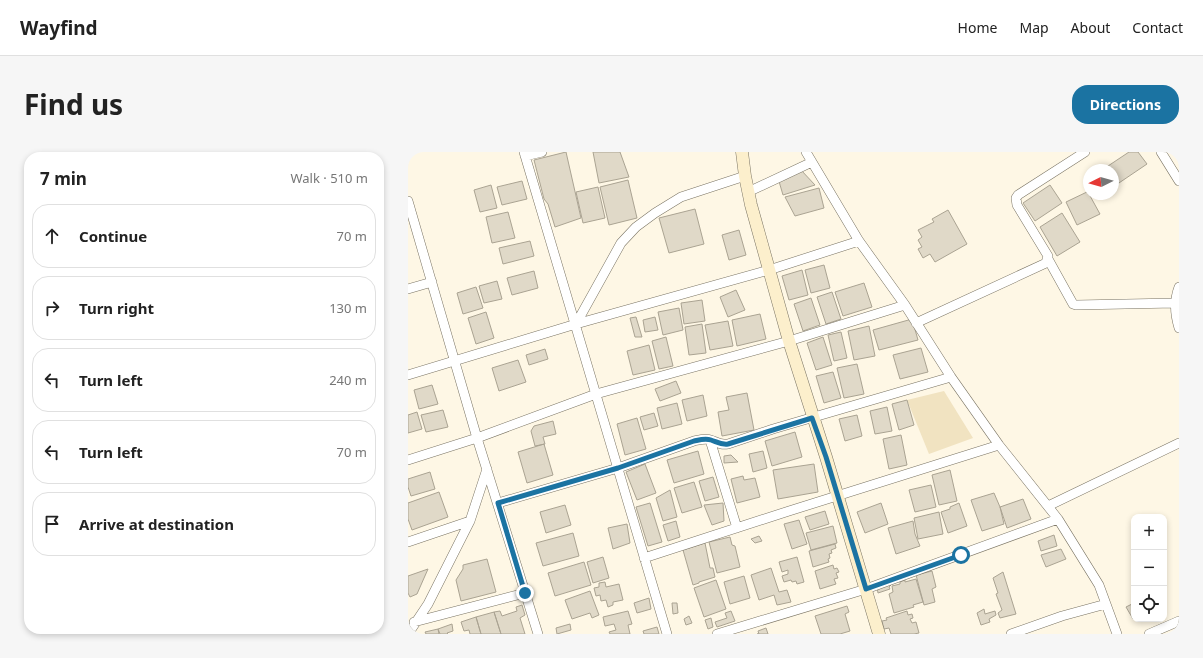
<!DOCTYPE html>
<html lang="en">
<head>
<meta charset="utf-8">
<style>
  body { margin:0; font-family:"Noto Sans",sans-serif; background:#f6f6f6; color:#222 }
  .controls { position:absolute; right:12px; bottom:12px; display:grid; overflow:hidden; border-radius:8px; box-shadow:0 2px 6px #0003 }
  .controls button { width:36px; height:36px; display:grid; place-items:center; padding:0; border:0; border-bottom:1px solid #e0e0e0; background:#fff; color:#222; font:20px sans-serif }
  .compass { position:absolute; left:675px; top:12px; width:36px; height:36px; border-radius:50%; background:#fff; box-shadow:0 2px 6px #0003; rotate:265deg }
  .stop { position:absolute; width:12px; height:12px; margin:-9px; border:3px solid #1b73a2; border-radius:50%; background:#fff }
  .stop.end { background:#1b73a2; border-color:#fff; box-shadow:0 1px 4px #0008 }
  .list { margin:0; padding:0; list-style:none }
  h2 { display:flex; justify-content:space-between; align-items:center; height:52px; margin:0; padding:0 16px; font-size:17px }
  h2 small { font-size:13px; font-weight:400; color:#767676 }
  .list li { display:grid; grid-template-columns:26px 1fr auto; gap:12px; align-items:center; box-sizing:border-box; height:64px; margin:0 8px 8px; padding:0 8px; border:1px solid #e0e0e0; border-radius:16px }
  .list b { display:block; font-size:15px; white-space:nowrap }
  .list em { font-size:13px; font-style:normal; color:#767676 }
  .icon { flex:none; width:22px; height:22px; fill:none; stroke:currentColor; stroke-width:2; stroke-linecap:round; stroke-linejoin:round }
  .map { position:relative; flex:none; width:771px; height:482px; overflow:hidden; border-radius:16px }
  header { display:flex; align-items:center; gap:24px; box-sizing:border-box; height:56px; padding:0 20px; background:#fff; border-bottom:1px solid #e0e0e0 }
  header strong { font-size:19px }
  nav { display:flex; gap:22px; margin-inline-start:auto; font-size:14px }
  .intro { display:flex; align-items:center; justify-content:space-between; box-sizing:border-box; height:96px; padding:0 24px }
  h1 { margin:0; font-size:28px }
  .button { padding:10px 18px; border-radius:16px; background:#1b73a2; color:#fff; font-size:14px; font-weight:700 }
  main { display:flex; gap:24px; padding:0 24px }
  aside { flex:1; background:#fff; border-radius:16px; box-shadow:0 2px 6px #0003 }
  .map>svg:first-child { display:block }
  .green { fill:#f1e3c1 }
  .building { fill:#e0d9c8; stroke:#aaa392 }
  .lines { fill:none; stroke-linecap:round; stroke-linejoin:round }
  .street-casing { stroke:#7a7464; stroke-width:10 }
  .secondary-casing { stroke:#7a7464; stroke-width:13 }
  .street { stroke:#fff; stroke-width:9 }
  .secondary { stroke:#fcefcc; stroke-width:12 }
  .route { stroke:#1b73a2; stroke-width:5 }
</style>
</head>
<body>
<header>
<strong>Wayfind</strong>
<nav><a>Home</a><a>Map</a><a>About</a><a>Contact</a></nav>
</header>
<div class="intro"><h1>Find us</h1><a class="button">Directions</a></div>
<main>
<aside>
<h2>7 min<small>Walk · 510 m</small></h2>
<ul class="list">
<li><svg class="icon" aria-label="ahead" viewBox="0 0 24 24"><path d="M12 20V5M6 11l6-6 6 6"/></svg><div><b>Continue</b></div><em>70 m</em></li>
<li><svg class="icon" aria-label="right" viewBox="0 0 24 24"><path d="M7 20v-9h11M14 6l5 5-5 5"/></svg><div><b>Turn right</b></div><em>130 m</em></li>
<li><svg class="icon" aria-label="left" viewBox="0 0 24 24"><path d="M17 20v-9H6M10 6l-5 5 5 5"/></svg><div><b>Turn left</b></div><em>240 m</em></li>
<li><svg class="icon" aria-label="left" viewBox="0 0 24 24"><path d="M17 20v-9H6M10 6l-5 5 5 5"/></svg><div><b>Turn left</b></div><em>70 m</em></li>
<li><svg class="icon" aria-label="arrive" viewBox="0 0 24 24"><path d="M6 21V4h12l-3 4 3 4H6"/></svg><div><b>Arrive at destination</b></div></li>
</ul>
</aside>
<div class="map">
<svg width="771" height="482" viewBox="0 0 771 482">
  <rect width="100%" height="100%" fill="#fef7e5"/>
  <path class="green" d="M536,239L565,286L521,302L499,248Z"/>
  <path class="building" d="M158,0L173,66L147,75L140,52L136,47L126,8Z
    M185,0H212L221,25L191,31Z
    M721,0H730L739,12L705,35V18H694Z
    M393,18L407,33L375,43L370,26Z
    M220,28L229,66L201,73L192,35Z
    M114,29L119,47L94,53L89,35Z
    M83,33L89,56L72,60L66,38Z
    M642,33L654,51L627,69L615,51Z
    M190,35L197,66L175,71L168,40Z
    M411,36L416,56L387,64L377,45Z
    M681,39V42L692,62L669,73L658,50Z
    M287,57L296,92L261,101L251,66Z
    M540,58L559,92L527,110L522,102L515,106L510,97L514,95L510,88L514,85L510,78L526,70L524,67Z
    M100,60L107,86L84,91L78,65Z
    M654,61L672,90L649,104L632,75Z
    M331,78L338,103L321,108L314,83Z
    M122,89L126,104L95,112L91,96Z
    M416,113L422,136L403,141L397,118Z
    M394,118L400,143L381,148L374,124Z
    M126,119L130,136L104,143L99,126Z
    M89,129L94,147L76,151L71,134Z
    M456,131L464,155L435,164L427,140Z
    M68,135L75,156L55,162L49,141Z
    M328,138L337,158L320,165L312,145Z
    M424,140L433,167L418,172L409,145Z
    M403,146L412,173L395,179L386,152Z
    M294,148L297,169L276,172L273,151Z
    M271,156L275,178L255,183L250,160Z
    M78,160L86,186L68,192L60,166Z
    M352,162L358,187L329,194L324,168Z
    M228,165L234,185H227L222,166Z
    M247,165L250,178L237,180L235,168Z
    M504,167L510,188L471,198L465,178Z
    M320,169L325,194L302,198L297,173Z
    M294,172L298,201L281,203L277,175Z
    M461,174L467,204L446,208L440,179Z
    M433,180L439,206L426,209L420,183Z
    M258,185L265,214L251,217L244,189Z
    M415,185L424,213L408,218L399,191Z
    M241,193L247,218L225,223L219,199Z
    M513,196L520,220L492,227L485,203Z
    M137,197L140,207L121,213L118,203Z
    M110,208L118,230L91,239L84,216Z
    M449,212L456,242L436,246L429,216Z
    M425,220L433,246L416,251L408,224Z
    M268,229L273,241L252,249L247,237Z
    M24,233L30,252L11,257L6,238Z
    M339,241L346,278L314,284L310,260L321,258L318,245Z
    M295,243L299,264L279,269L274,248Z
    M499,248L506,273L491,278L484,252Z
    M269,251L274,272L254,277L249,256Z
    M479,255L484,279L467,282L462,259Z
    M35,258L40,275L18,280L13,263Z
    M9,260L14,277L0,281V263Z
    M246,261L250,274L236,278L232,265Z
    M449,263L454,284L437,289L431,267Z
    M229,266L238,297L217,303L209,272Z
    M145,269L148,282L135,285L137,292L127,294L123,279L126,274Z
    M387,280L394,305L364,314L357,289Z
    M493,283L499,313L481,317L475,287Z
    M136,292L145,323L119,331L110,300Z
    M290,299L296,322L266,331L259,308Z
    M355,299L359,316L345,320L341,302Z
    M323,303L330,310L316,311V304Z
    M237,312L248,341L229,348L218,320Z
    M406,312L410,340L370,347L365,318Z
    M542,318L549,349L531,353L524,323Z
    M22,320L27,337L3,344L0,335V327Z
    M335,324L336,328L347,326L352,345L329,351L323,327Z
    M305,325L311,345L297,349L291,329Z
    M286,330L294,355L274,361L266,336Z
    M523,333L528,355L507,360L501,338Z
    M262,338L269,365L255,369L248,346Z
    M31,340L40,365L4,378L0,367V351Z
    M586,341L592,355L596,372L574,379L563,348Z
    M615,347L623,367L599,376L592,355Z
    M242,351L254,390L240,394L228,355Z
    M315,351L316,369L304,373L296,353Z
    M473,351L480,372L457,381L449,360Z
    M551,351L559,374L540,381L533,360L542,357V355Z
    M157,353L163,373L138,381L132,360Z
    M417,359L421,372L402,378L397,365Z
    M531,360L535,382L510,387L506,366Z
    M391,368L399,392L384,397L376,372Z
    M268,369L272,385L260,389L255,373Z
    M505,369L507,382L512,394L488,402L480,376Z
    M219,372L222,391L205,397L200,376Z
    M425,374L429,391L403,398L398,381Z
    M165,381L171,404L135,414L128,391Z
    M646,383L649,394L633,399L630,389Z
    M351,384L354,389L347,391L343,387Z
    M322,385L324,393L327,394L332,415L309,421L301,390Z
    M297,391L302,416H305L307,425L291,430V431L285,433L275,398Z
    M427,392L428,396L423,398L424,401L421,402L422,406L420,407L421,410L405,415L401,399Z
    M653,397L658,407L638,415L633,403Z
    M195,405L201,426L185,431L179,410Z
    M389,405L396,430L389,432L388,429L384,430L383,428L376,430L374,424L380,422V418L374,420L371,410Z
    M79,407L88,440L53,449L48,428L55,417V413Z
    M176,410L183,433L147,444L140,421Z
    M425,413L426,417L429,416L431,420L428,421L430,426L426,427L428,432L412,437L407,419Z
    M363,416L371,440L379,438L383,450L369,453L366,443L351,448L343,423Z
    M20,417L9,442L2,445L0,441V424Z
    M524,419L528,435L524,437L527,450L516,453L508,423Z
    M595,420L608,462L592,466L590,461L594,458L588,442L590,441L585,426Z
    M336,424L342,446L322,452L316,430Z
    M508,427L515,450L505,453L506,455L486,461L481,442L485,440L484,434L492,432V430L497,428V430Z
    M308,428L318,457L296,465L286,436Z
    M197,430L198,435L211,432L215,448L205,450V453L200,455L198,448L193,449L192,443L188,444L186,436L191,435V431Z
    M484,432L481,435L482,437L470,441L469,435Z
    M182,439L191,463L184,466L182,461L164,467L157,448Z
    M241,446L243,457L229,461L226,451Z
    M264,451H269L270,461L265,462Z
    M726,451V467H725L718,455Z
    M114,453L117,463L112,466L117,482H93L86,460L92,459L94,464L109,459L108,455Z
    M439,454L441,460L437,462L442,479L432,482H413L407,464Z
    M576,457L577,462L587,459L588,463L581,467L582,470L573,473L569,461Z
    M220,459L224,472L220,473L222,482H202L201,480L208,478L206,472L197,474L195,465Z
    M323,459L327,469L309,475L307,470L319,466L317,461Z
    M499,459L500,463L504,462L505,466L502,467L504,471L508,470L511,481L506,482H483L481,476L476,477L474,469L479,468L478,466Z
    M86,460L93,482H73L68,465Z
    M281,464L284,471L278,473L276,467Z
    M68,465L73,482H62L61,478L56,479L53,470Z
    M303,466L305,475L300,477L297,468Z
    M44,472L45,479L39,481L40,482H32L30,477Z
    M162,472L163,478L149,482L148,476Z
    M249,475L251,482H236L235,479Z
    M358,476L360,482H349H351L350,479Z
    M30,477L31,482H18L17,480Z"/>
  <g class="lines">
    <g class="street-casing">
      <path id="street" d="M116,0L259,482
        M398,0L451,89L497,153L543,225L591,293L650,367L691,433L709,482
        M753,0L771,29
        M117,4L134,0
        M340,40L404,10
        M0,49L69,286L130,482
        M640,107L665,152L668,153L767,151
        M771,135C766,148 767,163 771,176
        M0,137L24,130
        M508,171L638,111L640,104L609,53L608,46L610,43L677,0
        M168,172L213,91L228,75L247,61L273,45L337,24
        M0,223L168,172L361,118L451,89
        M302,288L329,376
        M0,308L69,286L188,242L381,189L497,153
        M90,351L210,316L286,289C291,288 297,286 303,288C310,291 313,293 320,292L365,277L543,225
        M640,354L771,291
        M0,390L62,369
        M236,406L381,359L591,293
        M6,470L117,441
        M0,482L20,452L62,369L79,317
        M309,482L458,437L650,367
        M603,482L654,464L698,452
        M741,482L771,469"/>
    </g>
    <g class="secondary-casing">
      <path id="secondary" d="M334,0L337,24L343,53L381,189L418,305L471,482"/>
    </g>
    <use href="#street" class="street"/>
    <use href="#secondary" class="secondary"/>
  </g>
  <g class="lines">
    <path class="route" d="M117,441L90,351L210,316L286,289C291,288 297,286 303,288C309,290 313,293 320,292L404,266L418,305L458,437L553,403"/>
  </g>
</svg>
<div class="controls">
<button>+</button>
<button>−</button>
<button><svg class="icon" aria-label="locate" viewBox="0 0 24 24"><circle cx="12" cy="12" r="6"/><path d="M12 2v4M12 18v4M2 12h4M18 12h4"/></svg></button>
</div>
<svg class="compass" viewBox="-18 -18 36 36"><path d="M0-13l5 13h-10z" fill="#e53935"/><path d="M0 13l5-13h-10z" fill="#767676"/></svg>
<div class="stop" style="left:553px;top:403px"></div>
<div class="stop end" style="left:117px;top:441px"></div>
</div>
</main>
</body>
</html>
